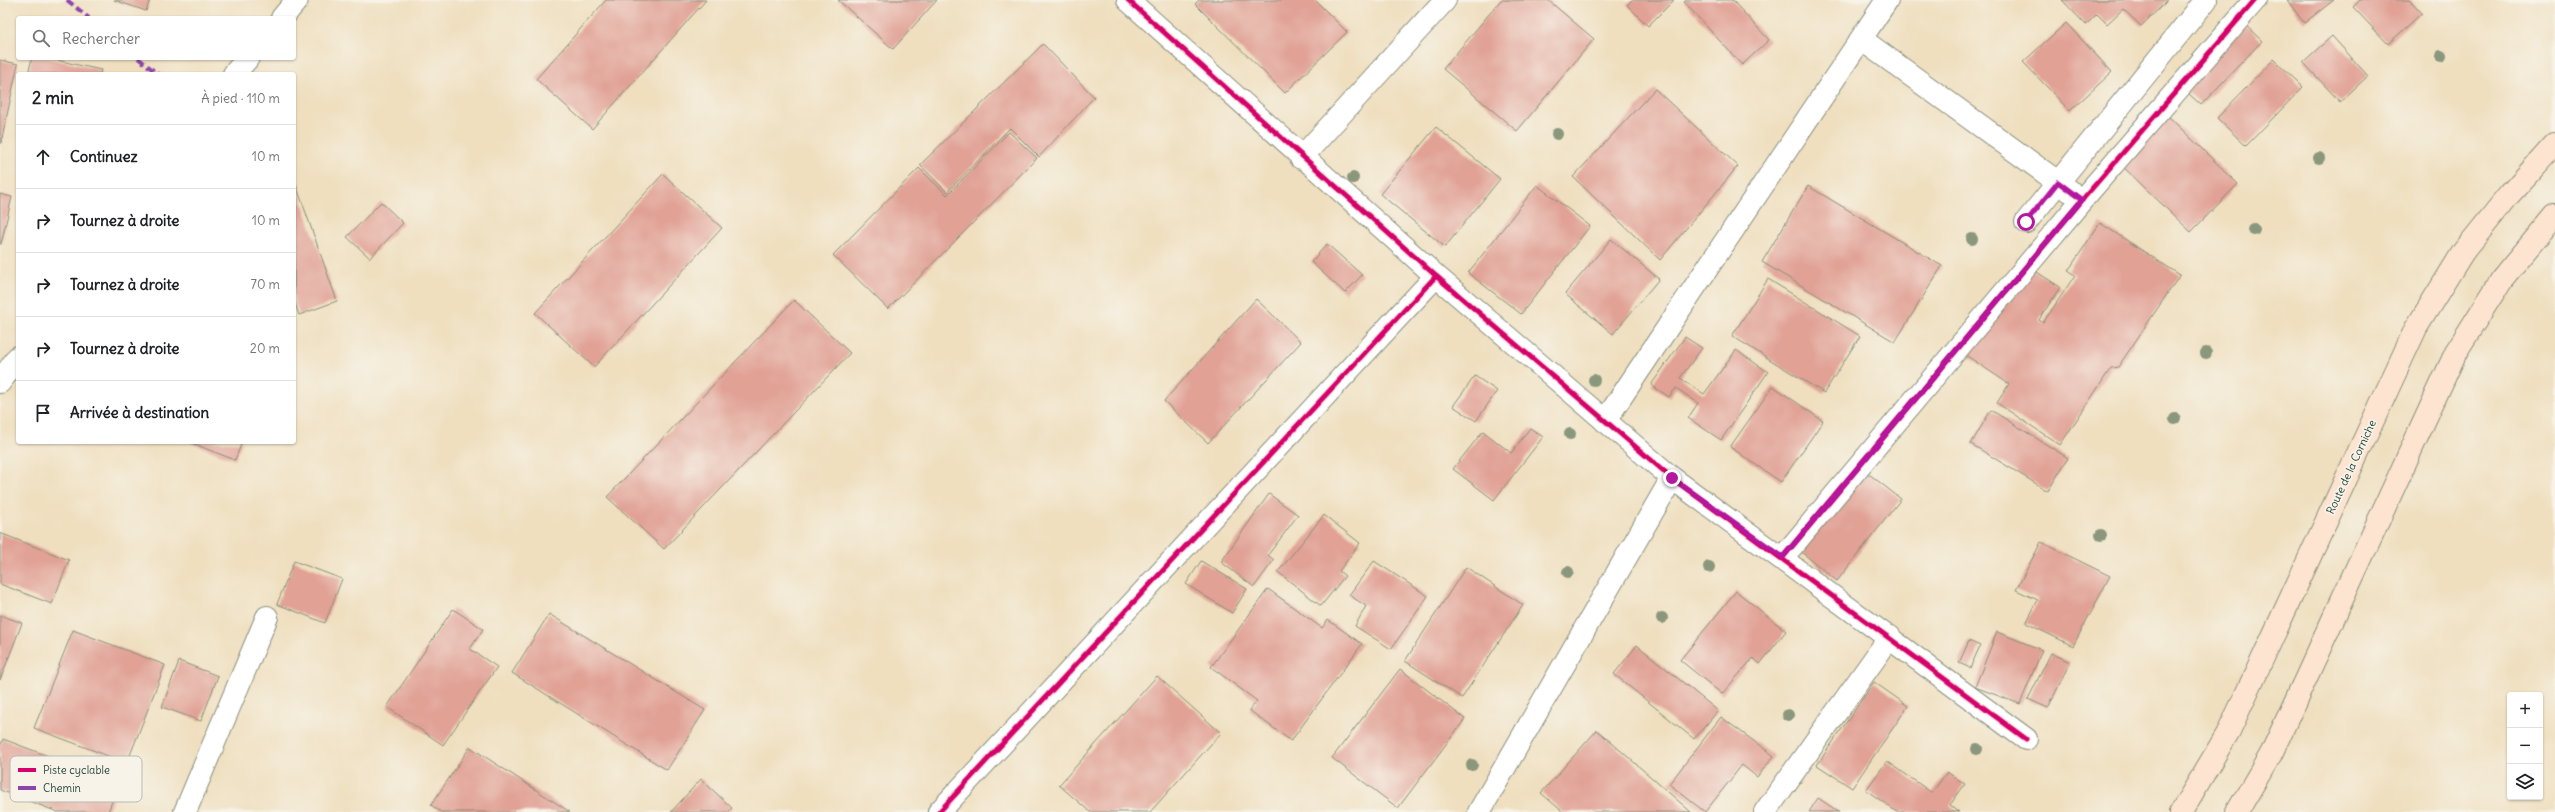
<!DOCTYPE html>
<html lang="fr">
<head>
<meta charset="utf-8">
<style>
  body { margin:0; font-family:Delius,sans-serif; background:#f6f6f6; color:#202124 }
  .controls { position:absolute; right:12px; bottom:12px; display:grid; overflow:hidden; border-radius:4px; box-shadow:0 1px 3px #0004 }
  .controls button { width:36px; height:36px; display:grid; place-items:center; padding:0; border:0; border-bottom:1px solid #e0e0e0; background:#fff; color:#202124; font:20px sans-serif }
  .stop { position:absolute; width:12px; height:12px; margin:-9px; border:3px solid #b5179e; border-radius:50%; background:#fff }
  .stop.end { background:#b5179e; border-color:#fff; box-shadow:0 1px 4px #0008 }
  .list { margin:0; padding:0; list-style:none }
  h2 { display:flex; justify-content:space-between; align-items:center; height:52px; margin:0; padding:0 16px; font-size:17px }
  h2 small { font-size:13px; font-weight:400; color:#757577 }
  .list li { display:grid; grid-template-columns:26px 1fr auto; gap:12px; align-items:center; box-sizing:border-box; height:64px; padding:0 16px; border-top:1px solid #e0e0e0 }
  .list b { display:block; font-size:15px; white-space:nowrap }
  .list em { font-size:13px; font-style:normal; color:#757577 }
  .icon { flex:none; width:22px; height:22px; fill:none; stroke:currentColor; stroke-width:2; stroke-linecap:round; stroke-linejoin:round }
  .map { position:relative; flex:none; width:2555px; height:812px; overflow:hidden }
  .search { position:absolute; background:#fff; box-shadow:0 1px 3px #0004; left:16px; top:16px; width:280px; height:44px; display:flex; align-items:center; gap:10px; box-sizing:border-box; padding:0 14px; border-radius:4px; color:#757577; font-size:15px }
  .panel { position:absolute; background:#fff; box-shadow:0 1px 3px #0004; left:16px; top:72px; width:280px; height:372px; border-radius:4px }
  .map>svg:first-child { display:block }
  .building { fill:#e1a195 }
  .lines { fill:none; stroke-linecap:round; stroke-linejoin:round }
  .street-casing { stroke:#878e7a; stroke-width:24 }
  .secondary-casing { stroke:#878e7a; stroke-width:24 }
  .street { stroke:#fff; stroke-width:22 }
  .secondary { stroke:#fde4d1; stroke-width:22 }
  .quiet { stroke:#8e44ad; stroke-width:4; stroke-dasharray:8 4; stroke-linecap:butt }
  .cycleway-casing { stroke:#f7f3e8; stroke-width:8 }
  .cycleway { stroke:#d6006c; stroke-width:5 }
  .tree { fill:#8a977c }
  .route { stroke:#b5179e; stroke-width:5 }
  .labels { text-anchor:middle; stroke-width:3.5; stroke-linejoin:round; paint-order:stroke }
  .street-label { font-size:11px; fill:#1f3d34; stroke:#f7f3e8 }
  .key { fill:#f7f3e8; stroke:#b6bcb2; stroke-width:1 }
  .key-label { font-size:11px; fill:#1f3d34 }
</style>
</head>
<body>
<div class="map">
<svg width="2555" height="812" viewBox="0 0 2555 812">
  <rect width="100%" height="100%" fill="#f7f3e8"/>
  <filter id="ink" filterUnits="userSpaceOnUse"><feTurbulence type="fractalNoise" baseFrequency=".025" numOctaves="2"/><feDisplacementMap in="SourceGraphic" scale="8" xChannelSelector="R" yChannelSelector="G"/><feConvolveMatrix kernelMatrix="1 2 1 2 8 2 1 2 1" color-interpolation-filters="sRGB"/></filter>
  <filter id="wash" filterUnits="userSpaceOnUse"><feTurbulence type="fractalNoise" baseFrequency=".012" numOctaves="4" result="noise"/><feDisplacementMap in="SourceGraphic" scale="16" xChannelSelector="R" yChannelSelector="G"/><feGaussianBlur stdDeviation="0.9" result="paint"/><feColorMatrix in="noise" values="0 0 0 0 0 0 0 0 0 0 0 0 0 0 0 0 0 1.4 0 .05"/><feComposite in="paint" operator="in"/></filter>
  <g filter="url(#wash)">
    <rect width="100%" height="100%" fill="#efdfbf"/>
    <g id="blocks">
      <path class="building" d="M114,0H150L146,11Z
        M606,0H706L592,129L536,79Z
        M838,0H937L893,49Z
        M1199,0H1315L1347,32L1285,93L1195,4Z
        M1501,0H1548L1594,39L1517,131L1443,69Z
        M1632,0H1674L1648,26L1627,5Z
        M1686,0H1732L1769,40L1742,65L1684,2Z
        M2062,0H2168L2141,26L2123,9L2107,24L2097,14L2086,25Z
        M2287,0H2334L2304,23Z
        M2360,0H2410L2422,13L2388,44L2353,7Z
        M2237,17L2262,41L2201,105L2175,81Z
        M2066,23L2112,72L2070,111L2023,62Z
        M2332,36L2368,76L2340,102L2303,62Z
        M1043,44L1094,97L1039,157L1010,128L947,192L920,165Z
        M32,58H47L101,70L100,74H28Z
        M2274,59L2303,87L2246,146L2217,118Z
        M0,60L18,64L1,143H0Z
        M1655,89L1738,166L1660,260L1573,177Z
        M2166,114L2238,184L2191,232L2119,163Z
        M1436,127L1500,179L1445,247L1380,194Z
        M1009,132L1037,158L888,309L833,255L919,168L947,195Z
        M663,174L722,228L594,367L535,313Z
        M294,179L337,301L299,315L294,300Z
        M1537,185L1590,226L1521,314L1468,273Z
        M1808,186L1942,266L1895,342L1762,262Z
        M0,194L12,197L1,244H0Z
        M381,202L403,223L370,258L347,237Z
        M2100,223L2180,275L2118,367L2111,368L2060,445L1997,403L2009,384L1958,350L2023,263L2060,287L2039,320L2043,323L2075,275L2068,271Z
        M1611,239L1659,279L1613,334L1565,294Z
        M1327,244L1362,275L1345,293L1311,262Z
        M1768,279L1860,336L1824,393L1732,336Z
        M1256,299L1301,342L1208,443L1164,401Z
        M794,300L850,353L664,549L607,497Z
        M1685,337L1702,348L1680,378L1704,394L1736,350L1768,372L1721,440L1688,418L1698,403L1676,388L1669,397L1651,385Z
        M1475,376L1497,391L1476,421L1453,406Z
        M1773,386L1823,421L1781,482L1730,447Z
        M1991,410L2068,458L2048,491L1971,444Z
        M1530,428L1543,437L1494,500L1453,469L1483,431L1511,453Z
        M189,442H242L235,460Z
        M1864,470L1901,499L1837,581L1799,550Z
        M1269,494L1298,515L1268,555L1274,560L1254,587L1221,562Z
        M1324,515L1360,543L1339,571L1345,576L1321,606L1278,572Z
        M0,533L69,560L52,604L0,584Z
        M2041,542L2110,576L2073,646L2026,623L2038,600L2016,590Z
        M294,561L342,579L325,623L277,604Z
        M1201,561L1247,589L1232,613L1186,584Z
        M1374,561L1428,596L1391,649L1355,626L1366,606L1349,595Z
        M1466,567L1523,605L1462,698L1405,661Z
        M1268,589L1322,628L1328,620L1362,644L1291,741L1249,710L1257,701L1211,667Z
        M1736,591L1786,631L1760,664L1753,658L1722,694L1680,660Z
        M453,609L483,629L470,649L497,667L443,745L387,707Z
        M549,614L705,710L667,770L512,673Z
        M0,615L22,623L0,680Z
        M73,630L165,665L127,763L34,728Z
        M1997,632L2042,650L2020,704L1975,687Z
        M1969,641L1980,646L1970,668L1959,663Z
        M1637,645L1718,711L1694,739L1614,674Z
        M2051,653L2070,662L2048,708L2028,699Z
        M179,661L218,676L201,721L162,707Z
        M1400,669L1465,719L1398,808L1332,758Z
        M1157,676L1221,733L1150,812H1090L1059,785Z
        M1874,682L1908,706L1852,788L1817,765Z
        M1721,717L1774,756L1757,777L1742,765L1705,812L1669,784Z
        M1597,730L1691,812H1563L1541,793Z
        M3,739L119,783L108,812H58L0,790V747Z
        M470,747L570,812H441L431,805Z
        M1887,761L1932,793L1947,772L1965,784L1950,805L1959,812H1897L1866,790Z
        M701,779L732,808L728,812H671Z
        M1818,798L1839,812H1809Z"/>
    </g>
  </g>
  <g filter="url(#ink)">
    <use href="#blocks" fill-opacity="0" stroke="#878e7a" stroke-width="1"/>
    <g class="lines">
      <g class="street-casing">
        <path id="street" d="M1128,0L1436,276L1672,478L2026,739
          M282,18L297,0
          M1861,39L2070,191
          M234,74L248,58
          M1301,158L1445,0
          M2026,222L2206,0
          M0,382L18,357
          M1605,421L1887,0
          M1783,557L2082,200L2255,0
          M185,812L267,617
          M939,812L1436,276
          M1479,812L1672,478
          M1765,812L1890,637"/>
      </g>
      <g class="secondary-casing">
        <path id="secondary" d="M2181,812L2229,731L2416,328L2463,252L2509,195L2555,144
          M2237,812L2271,754L2457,350L2502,279L2555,215"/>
      </g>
      <use href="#street" class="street"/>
      <use href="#secondary" class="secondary"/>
      <path class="quiet" d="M67,0L89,18
        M138,58L158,74"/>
      <g class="cycleway-casing">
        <path id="cycleway" d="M1128,0L1436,276L1672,478L2026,739
          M1783,557L2082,200L2255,0
          M939,812L1436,276"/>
      </g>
      <use href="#cycleway" class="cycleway"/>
    </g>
    <g class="tree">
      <circle cx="2441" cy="56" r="6"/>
      <circle cx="1557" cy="134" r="6"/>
      <circle cx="2319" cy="158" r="6"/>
      <circle cx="1353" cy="178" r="6"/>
      <circle cx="2254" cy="230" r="6"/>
      <circle cx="1972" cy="239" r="6"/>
      <circle cx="2206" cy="353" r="6"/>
      <circle cx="1594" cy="380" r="6"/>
      <circle cx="2175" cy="419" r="6"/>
      <circle cx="1570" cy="434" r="6"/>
      <circle cx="2101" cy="535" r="6"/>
      <circle cx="1709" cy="567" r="6"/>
      <circle cx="1568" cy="572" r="6"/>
      <circle cx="1662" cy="618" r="6"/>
      <circle cx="1788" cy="715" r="6"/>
      <circle cx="1977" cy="749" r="6"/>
      <circle cx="1472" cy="765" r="6"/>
    </g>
  </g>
  <g class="lines" filter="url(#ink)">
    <path class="route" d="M1672,478L1783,557L2082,200L2058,182L2026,222"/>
  </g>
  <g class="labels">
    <g class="street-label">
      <text transform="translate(2351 467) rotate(-65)" y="4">Route de la Corniche</text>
    </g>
  </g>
  <rect x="10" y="756" width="132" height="46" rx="6" class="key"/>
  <rect x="18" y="768" width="18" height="4" fill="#d6006c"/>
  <rect x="18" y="786" width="18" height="4" fill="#8e44ad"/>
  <g class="key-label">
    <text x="43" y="774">Piste cyclable</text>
    <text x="43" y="792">Chemin</text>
  </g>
</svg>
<div class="controls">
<button>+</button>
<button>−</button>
<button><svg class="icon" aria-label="layers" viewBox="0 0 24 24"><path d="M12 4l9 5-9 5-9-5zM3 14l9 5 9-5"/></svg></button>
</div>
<div class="stop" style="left:2026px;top:222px"></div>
<div class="stop end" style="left:1672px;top:478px"></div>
<div class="search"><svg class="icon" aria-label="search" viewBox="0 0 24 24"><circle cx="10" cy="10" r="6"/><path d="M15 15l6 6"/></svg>Rechercher</div>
<section class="panel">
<h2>2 min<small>À pied · 110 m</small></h2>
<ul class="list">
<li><svg class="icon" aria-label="ahead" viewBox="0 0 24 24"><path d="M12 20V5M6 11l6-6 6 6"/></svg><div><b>Continuez</b></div><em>10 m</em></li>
<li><svg class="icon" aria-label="right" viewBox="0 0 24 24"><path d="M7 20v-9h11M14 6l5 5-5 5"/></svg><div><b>Tournez à droite</b></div><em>10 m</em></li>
<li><svg class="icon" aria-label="right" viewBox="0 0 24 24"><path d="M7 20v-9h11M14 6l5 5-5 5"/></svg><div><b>Tournez à droite</b></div><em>70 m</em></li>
<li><svg class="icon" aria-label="right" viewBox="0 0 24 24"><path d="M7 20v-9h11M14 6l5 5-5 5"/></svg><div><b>Tournez à droite</b></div><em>20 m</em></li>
<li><svg class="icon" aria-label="arrive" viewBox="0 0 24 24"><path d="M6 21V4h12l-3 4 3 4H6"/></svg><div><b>Arrivée à destination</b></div></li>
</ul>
</section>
</div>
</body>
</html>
